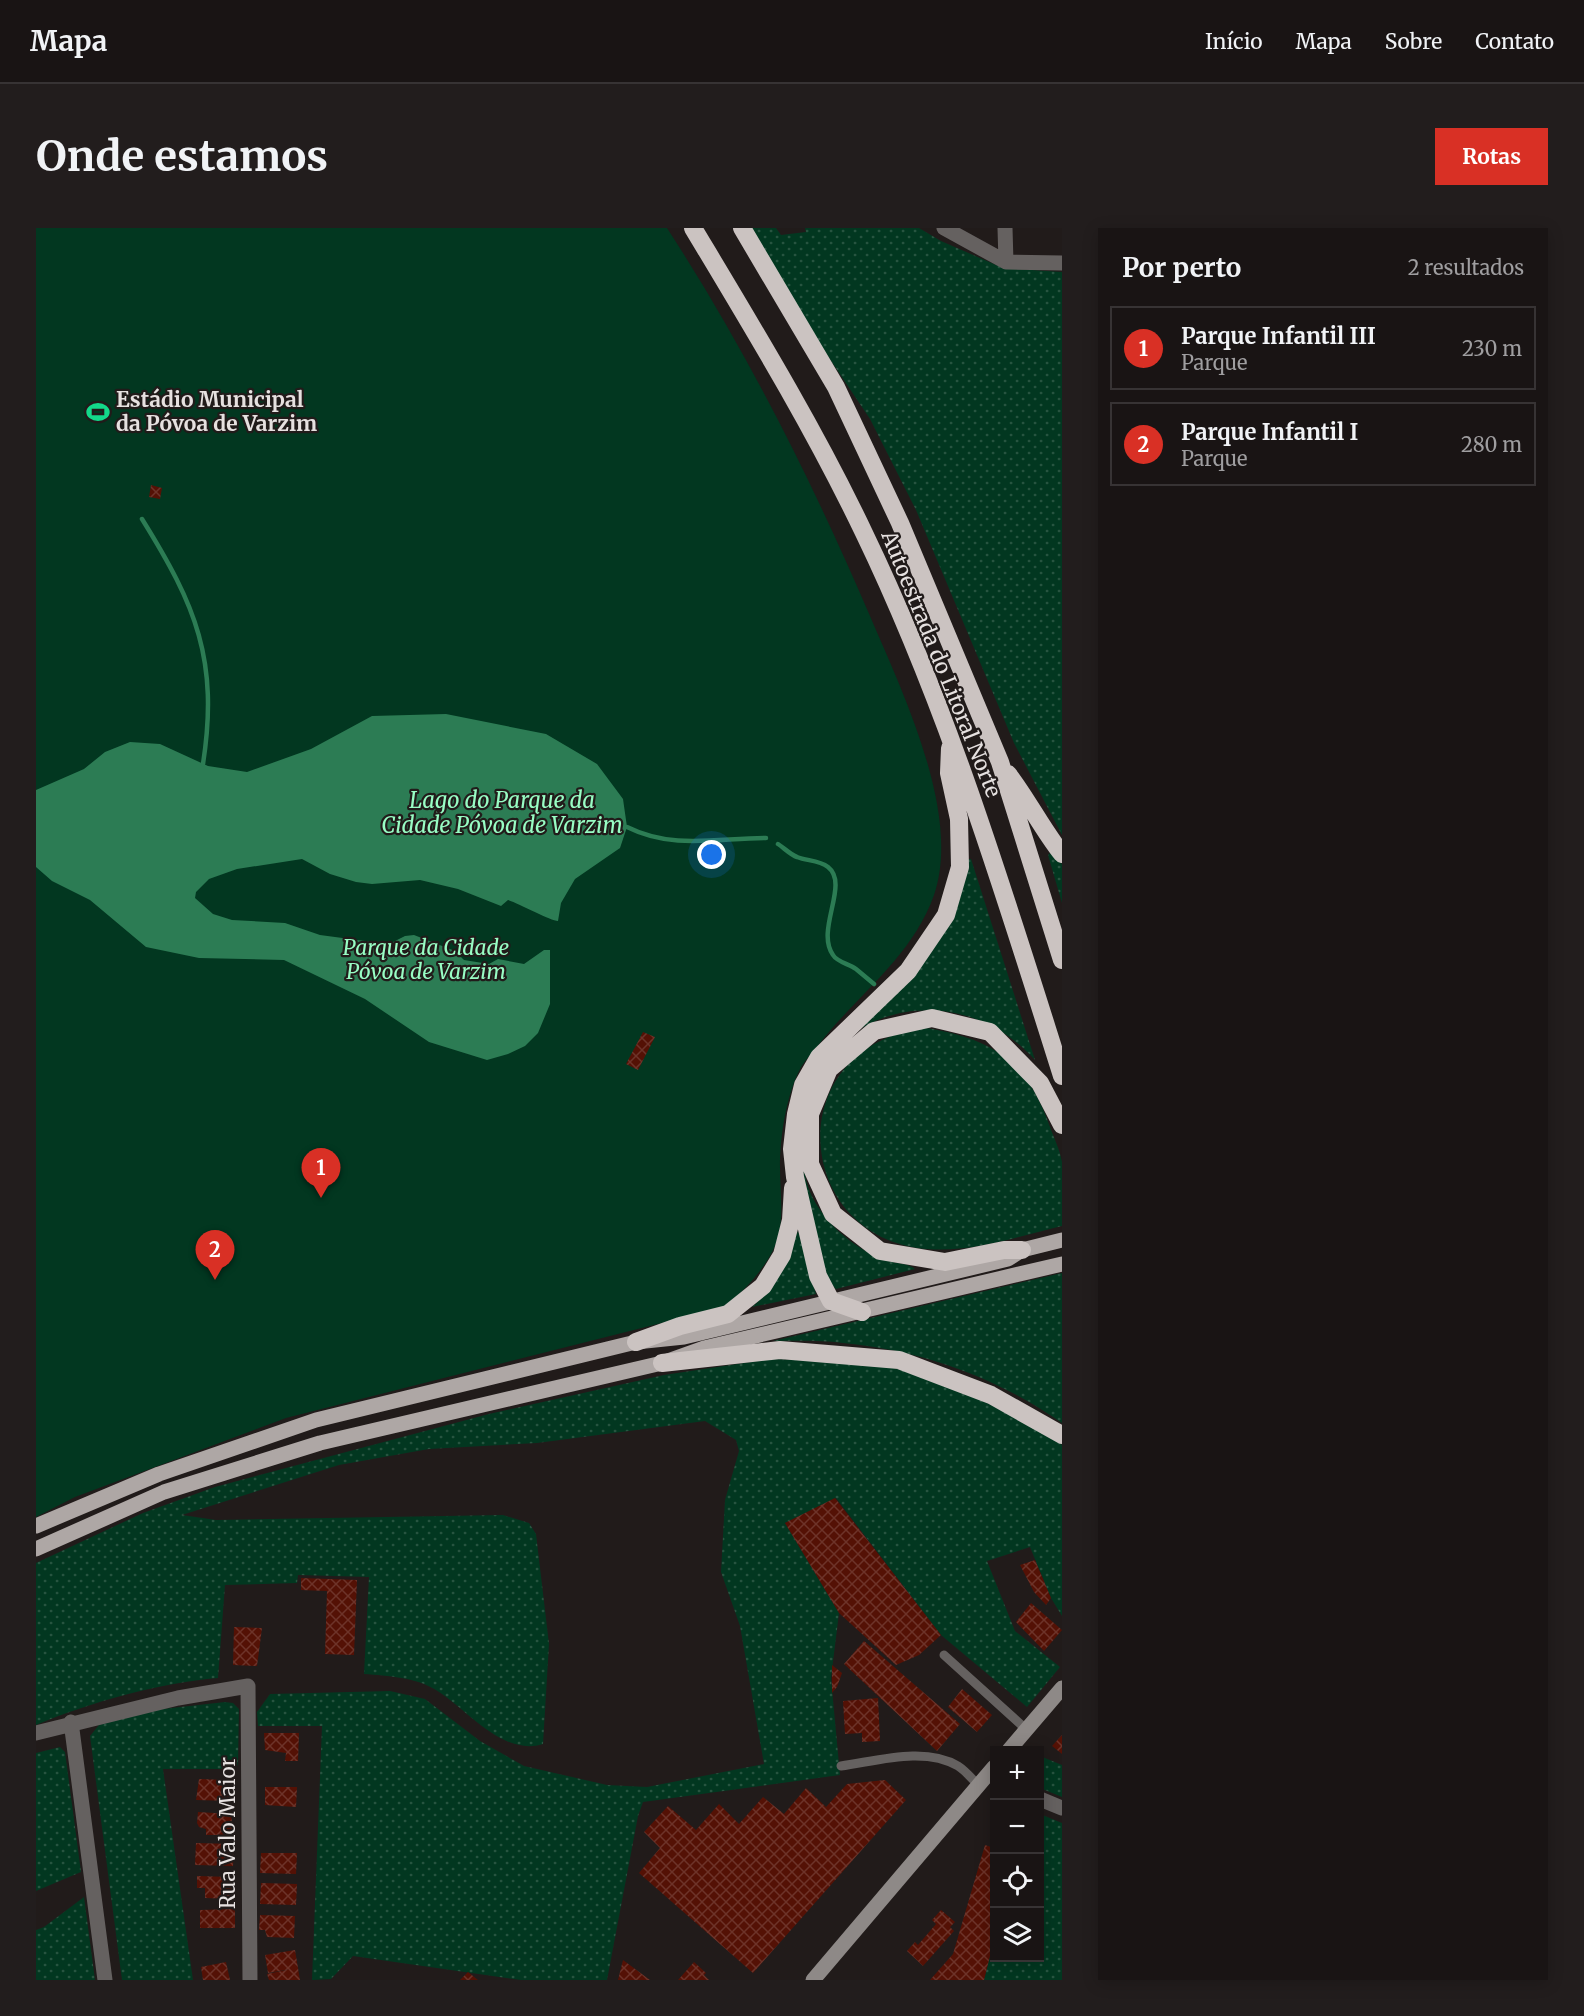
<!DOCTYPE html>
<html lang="pt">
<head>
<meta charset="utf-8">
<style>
  body { margin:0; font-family:Merriweather,serif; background:#221d1d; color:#f1f3f6 }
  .controls { position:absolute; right:18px; bottom:18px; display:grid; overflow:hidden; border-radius:0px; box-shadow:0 3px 15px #0003 }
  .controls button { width:54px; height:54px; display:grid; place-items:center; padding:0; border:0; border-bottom:2px solid #373334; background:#191414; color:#f1f3f6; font:30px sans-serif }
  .you { position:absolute; left:676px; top:627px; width:21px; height:21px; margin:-15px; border:4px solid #fff; border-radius:50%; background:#1a73e8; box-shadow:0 0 0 9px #1a73e833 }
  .badge { display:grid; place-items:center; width:39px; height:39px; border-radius:50%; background:#d93025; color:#fff; font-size:20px; font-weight:700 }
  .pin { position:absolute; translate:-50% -50px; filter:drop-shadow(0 2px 3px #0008) }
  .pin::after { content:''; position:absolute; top:32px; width:21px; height:18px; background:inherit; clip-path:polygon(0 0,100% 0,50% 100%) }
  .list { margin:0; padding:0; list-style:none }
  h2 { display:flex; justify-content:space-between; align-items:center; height:78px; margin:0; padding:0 24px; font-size:26px }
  h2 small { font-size:20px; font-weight:400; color:#9f9ea0 }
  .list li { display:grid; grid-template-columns:39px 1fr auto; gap:18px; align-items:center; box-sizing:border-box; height:84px; margin:0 12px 12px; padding:0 12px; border:2px solid #373334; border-radius:0px }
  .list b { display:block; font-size:22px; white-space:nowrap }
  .list p { margin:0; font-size:20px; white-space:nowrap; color:#9f9ea0 }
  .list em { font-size:20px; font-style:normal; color:#9f9ea0 }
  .icon { flex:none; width:33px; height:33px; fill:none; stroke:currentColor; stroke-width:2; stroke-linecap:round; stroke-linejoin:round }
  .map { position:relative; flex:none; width:1026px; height:1752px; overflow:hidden; border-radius:0px }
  header { display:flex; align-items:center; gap:36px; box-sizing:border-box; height:84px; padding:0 30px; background:#191414; border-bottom:2px solid #373334 }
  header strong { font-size:28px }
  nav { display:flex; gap:33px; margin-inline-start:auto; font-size:21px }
  .intro { display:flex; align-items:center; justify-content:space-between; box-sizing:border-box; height:144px; padding:0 36px }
  h1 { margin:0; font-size:42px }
  .button { padding:15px 27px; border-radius:0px; background:#d93025; color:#fff; font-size:21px; font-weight:700 }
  main { display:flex; gap:36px; padding:0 36px }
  aside { flex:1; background:#191414; border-radius:0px; box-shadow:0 3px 15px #0003 }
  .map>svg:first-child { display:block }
  .grass { fill:url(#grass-dots) }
  .park { fill:#023720 }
  .water { fill:#2c7c54 }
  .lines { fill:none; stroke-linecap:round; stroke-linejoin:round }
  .stream { stroke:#2c7c54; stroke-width:4.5 }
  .building { fill:url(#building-cross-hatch) }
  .lane { stroke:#656160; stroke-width:9 }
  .street { stroke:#656160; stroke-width:15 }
  .secondary { stroke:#8e8987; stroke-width:15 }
  .primary { stroke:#aea7a5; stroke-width:15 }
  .highway { stroke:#cbc3c1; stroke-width:18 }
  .labels { text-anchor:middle; stroke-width:4.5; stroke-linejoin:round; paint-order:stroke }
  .poi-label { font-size:21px; font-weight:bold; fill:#e6e1e0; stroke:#211b1a; text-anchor:start }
  .street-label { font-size:21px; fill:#e6e1e0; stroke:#211b1a }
  .park-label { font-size:21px; font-style:italic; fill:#98fdc4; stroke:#211b1a }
  .water-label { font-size:22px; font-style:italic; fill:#98fdc4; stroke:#211b1a }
</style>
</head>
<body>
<header>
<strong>Mapa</strong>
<nav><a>Início</a><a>Mapa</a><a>Sobre</a><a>Contato</a></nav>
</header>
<div class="intro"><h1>Onde estamos</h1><a class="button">Rotas</a></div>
<main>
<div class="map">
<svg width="1026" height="1752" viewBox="0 0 1026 1752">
  <defs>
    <pattern id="grass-dots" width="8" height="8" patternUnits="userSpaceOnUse" patternTransform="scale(1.5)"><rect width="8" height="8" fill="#023720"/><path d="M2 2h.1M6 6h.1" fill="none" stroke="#275440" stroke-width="1.8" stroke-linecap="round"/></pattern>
    <pattern id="building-cross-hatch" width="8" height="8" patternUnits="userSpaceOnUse" patternTransform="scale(1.5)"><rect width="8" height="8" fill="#541105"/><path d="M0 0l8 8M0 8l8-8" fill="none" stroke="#6d3329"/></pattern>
  </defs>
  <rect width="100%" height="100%" fill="#211b1a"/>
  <path class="grass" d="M706,0H740L745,7L770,4L769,0H883L905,13L967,40L1026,44V607L978,515L880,282L834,191Z
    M1014,625L1026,636V675L1012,627Z
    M932,631H935L999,832C912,736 761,786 766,919C766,941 771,965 785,983C801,1006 827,1025 853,1033C862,1036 872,1035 879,1041L800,1061L788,1049L784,1039L763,922L765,889L774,856L794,826L862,763L886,737L916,687Z
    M890,800C957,811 991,833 1014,899C1018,910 1024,922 1026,934C1026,954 1026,978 1026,998C983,1008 935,1025 891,1021C755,1010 743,817 890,800Z
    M762,1003L780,1066L716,1079L727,1069Z
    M1026,1045V1195C962,1150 885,1122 807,1115C784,1112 760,1113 737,1113Z
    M735,1131C780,1133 829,1131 873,1144C924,1159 969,1184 1015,1208L1026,1217V1388L1015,1370L994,1319L951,1333L979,1403L1024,1439L991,1479L905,1407L800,1270L749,1295L803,1385L795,1450L804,1547L607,1574L602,1588L571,1752H485L317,1728L295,1751L276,1752L286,1498H222L221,1484L234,1466L354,1463L389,1471L444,1513L488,1538L571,1557L611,1559L728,1536L704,1398L685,1344L689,1272L703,1223L700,1212L669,1193L501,1215L393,1221L303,1237L146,1287L180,1292L467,1287L493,1295L500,1306L513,1416L507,1516C467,1529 431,1481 400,1462C379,1449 352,1448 328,1446L333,1349L262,1347L261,1355L189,1357L182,1450C123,1455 55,1474 0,1497V1335L107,1285L179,1259L453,1186L628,1147Z
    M189,1474L197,1475L203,1481L202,1537L195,1541H127L157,1752H86L54,1508L63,1497L118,1482Z
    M24,1519L29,1524L45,1644L0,1663V1525Z
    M1004,1528L1026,1537V1569L1004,1560Z
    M1004,1586L1026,1595V1752H948L958,1712V1730H1004Z
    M48,1669L59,1752H0V1702L8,1699Z"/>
  <path class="park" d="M0,0H631C711,123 776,253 834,388C866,463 926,586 898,667C876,729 822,766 784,815C778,823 770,831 765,839C750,868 744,908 744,940C744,964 749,996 739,1018C727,1044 709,1061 689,1079L250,1190L39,1269L0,1289Z"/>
  <path class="water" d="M410,486L510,506L561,536L587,571L591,599L584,620L539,651L525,675L522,693C515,693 484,676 472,672L465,678L422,661L384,652L336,656L320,654L294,646L266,631L201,641L173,651L160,664L159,670L177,686L196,692L249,695L284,707L344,715H355L369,708L378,707L419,723L428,732L453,736L462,731L488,736L508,722H514V776L502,805L489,818L472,826L451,832L393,814L329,771L248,732L163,730L110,719L54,672L16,653L0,639V562L48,541L69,524L94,514L124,516L172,538L211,544L275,521L336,488Z"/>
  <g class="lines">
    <path class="stream" d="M106,291C160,378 183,432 167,536
      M591,599C637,622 682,610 730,610
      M742,616C748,620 755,627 761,629C771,633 783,632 792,639C814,656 779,702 797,727C801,734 813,736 820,741C826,746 832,751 838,756"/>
  </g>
  <path class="building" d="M115,257L126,260L124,271L113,269Z
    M607,804L619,809L602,842L590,836Z
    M799,1270L905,1407L883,1427L860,1437L803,1385L749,1295Z
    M999,1332L1015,1370L1010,1377L998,1364L984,1337Z
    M265,1350L321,1352L318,1427L289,1426L291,1363L265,1362Z
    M995,1375L1026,1402L1008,1423L980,1394Z
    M198,1399L226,1400L221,1438L197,1437Z
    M828,1413L924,1496L901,1523L808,1436Z
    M796,1437L806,1445L801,1459L796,1465Z
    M926,1461L956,1487L941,1504L912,1479Z
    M842,1470L844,1513L826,1514V1505L809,1506L807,1473Z
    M228,1505H263L262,1533H249L250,1525L229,1522Z
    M1026,1507V1526L1016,1518Z
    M163,1551L193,1552L197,1573L160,1572Z
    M849,1552L870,1572L717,1745L603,1645L624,1620L608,1604L632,1578L660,1602L683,1576L703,1596L727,1569L748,1586L770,1560L790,1579L811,1556Z
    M229,1559H261L260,1579L229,1577Z
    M162,1584L195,1586L197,1604L195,1607H170V1601L163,1599L161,1595Z
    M160,1615L198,1616L197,1638L159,1637Z
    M949,1617L958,1620V1712L948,1752H894L917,1726Z
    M225,1625H261L260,1646L224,1645Z
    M161,1648L196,1649L200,1671L169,1670V1660H161Z
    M225,1655L261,1656L260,1677L224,1676Z
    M199,1681V1700H164V1682Z
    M905,1682L919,1694L914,1699L918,1703L887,1738L871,1723L879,1714L882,1717L900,1696L896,1692Z
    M224,1687L259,1688L258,1710L231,1709L229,1702H223Z
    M259,1722L264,1752H233L231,1746L255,1741L232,1745L229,1727Z
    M587,1732L614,1752H582Z
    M190,1734L194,1752H167L165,1739Z
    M658,1734L670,1745L668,1747L673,1752H642Z
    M432,1744L442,1752H424Z"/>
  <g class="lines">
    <path class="lane" d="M908,1427L991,1502
      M805,1538C841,1533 889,1518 922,1538C930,1543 936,1551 943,1558"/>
    <path class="street" d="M908,0L970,34L1026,35
      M969,0L970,34
      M35,1494L69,1752
      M0,1505L142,1470L212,1458L214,1752
      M1004,1571L1026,1580"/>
    <path class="secondary" d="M973,1522L1026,1460
      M777,1752L958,1539"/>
    <path class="primary" d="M0,1298L123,1246L280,1192L600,1114L648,1109L972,1031L986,1022L1026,1012
      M0,1321L128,1264L284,1215L626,1135L668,1120L1026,1036"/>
    <path class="highway" d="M657,0C717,100 778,200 828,305C912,479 968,665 1026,848
      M706,0L800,159L864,295L964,534L1026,732
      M972,546C992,572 1006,601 1026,626
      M986,1022H968L909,1034L844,1023L797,986L774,936V886L793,841L838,803L896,790L954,804L1004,855L1026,897
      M826,1084L795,1073L782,1048L759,949L756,921L760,886L767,857L783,829L872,743L910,687L924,639L923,591L913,545L914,520
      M600,1114L644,1098L692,1086L727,1058L746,1027L755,992L757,960
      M626,1135L744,1122L863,1132L955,1167L1026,1207"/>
  </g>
  <defs>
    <g id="stadium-bare" transform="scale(1.8)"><path d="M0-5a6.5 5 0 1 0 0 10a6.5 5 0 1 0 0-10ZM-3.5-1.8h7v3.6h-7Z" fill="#13d98a" stroke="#211b1a" stroke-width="2.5" paint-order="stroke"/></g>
  </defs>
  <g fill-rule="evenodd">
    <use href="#stadium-bare" x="62" y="184"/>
  </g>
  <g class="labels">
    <g class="poi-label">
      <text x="80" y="179">Estádio Municipal<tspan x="80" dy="24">da Póvoa de Varzim</tspan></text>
    </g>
    <g class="street-label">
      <text transform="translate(905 436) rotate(68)" y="7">Autoestrada do Litoral Norte</text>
      <text transform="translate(192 1605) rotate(-90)" y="7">Rua Valo Maior</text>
    </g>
    <g class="park-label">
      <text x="390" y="727">Parque da Cidade<tspan x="390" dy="24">Póvoa de Varzim</tspan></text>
    </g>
    <g class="water-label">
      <text x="466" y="580">Lago do Parque da<tspan x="466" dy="25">Cidade Póvoa de Varzim</tspan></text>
    </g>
  </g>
</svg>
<div class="controls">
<button>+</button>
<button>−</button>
<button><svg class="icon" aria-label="locate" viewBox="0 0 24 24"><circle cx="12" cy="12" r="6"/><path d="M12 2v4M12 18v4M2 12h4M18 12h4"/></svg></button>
<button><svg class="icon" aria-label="layers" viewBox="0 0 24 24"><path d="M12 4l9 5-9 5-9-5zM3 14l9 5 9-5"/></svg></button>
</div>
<div class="you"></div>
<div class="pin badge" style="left:285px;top:970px">1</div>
<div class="pin badge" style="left:179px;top:1052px">2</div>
</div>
<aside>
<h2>Por perto<small>2 resultados</small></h2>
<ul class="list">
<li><span class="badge">1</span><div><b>Parque Infantil III</b><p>Parque</p></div><em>230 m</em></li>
<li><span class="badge">2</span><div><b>Parque Infantil I</b><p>Parque</p></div><em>280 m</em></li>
</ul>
</aside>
</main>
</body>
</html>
